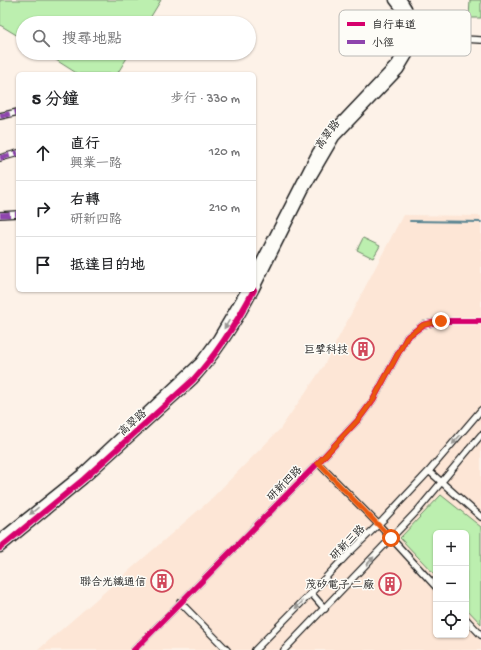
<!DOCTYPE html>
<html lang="zh-TW">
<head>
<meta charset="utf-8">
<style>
  body { margin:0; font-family:"Gochi Hand","LXGW WenKai TC",sans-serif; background:#f6f6f6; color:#202124 }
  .controls { position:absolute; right:12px; bottom:12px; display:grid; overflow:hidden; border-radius:6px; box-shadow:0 1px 3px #0004 }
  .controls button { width:36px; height:36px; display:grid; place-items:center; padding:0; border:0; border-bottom:1px solid #e0e0e0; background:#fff; color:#202124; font:20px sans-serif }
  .stop { position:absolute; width:12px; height:12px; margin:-9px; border:3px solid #ea580c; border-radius:50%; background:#fff }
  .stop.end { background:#ea580c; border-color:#fff; box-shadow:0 1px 4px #0008 }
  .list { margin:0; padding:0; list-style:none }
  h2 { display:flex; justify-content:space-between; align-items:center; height:52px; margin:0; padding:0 16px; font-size:17px }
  h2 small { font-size:13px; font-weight:400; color:#757577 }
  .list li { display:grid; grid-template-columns:26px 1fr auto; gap:12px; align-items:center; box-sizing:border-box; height:56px; padding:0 16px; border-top:1px solid #e0e0e0 }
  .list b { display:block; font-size:15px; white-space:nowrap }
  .list p { margin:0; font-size:13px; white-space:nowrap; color:#757577 }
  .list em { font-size:13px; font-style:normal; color:#757577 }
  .icon { flex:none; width:22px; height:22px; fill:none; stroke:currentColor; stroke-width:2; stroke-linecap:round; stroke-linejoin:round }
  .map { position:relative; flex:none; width:481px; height:650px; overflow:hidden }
  .search { position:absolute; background:#fff; box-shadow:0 1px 3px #0004; left:16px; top:16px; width:240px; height:44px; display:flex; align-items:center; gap:10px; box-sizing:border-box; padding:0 14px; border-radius:22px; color:#757577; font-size:15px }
  .panel { position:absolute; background:#fff; box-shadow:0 1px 3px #0004; left:16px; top:72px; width:240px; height:220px; border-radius:6px }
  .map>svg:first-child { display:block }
  .built { fill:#fde6d6; fill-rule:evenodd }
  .green { fill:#bcefaf; stroke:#6c8666 }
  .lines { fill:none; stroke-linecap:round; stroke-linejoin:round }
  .stream { stroke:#588492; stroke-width:2 }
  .street-casing { stroke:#1c1c1c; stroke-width:8 }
  .secondary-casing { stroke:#1c1c1c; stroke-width:11 }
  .street { stroke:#fdfcf7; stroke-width:5.5 }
  .secondary { stroke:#fdfcf7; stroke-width:8 }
  .quiet { stroke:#8e44ad; stroke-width:5; stroke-dasharray:10 5; stroke-linecap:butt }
  .cycleway-casing { stroke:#fdfcf7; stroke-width:8 }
  .cycleway { stroke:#d6006c; stroke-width:6 }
  .oneway { fill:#989794 }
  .route { stroke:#ea580c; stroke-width:5 }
  .labels { text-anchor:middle; stroke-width:3; stroke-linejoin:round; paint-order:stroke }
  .street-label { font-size:11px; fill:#1c1c1c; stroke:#fdfcf7 }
  .poi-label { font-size:11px; fill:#1c1c1c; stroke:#fdfcf7; text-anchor:end }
  .key { fill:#fdfcf7; stroke:#bab9b5; stroke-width:1 }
  .key-label { font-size:11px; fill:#1c1c1c }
</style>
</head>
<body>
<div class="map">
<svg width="481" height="650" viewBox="0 0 481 650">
  <rect width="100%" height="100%" fill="#fdf2e8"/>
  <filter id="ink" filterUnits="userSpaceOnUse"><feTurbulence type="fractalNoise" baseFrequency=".025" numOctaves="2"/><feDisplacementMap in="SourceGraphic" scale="8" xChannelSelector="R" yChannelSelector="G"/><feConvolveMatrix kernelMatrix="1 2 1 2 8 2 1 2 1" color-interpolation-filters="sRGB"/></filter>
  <g filter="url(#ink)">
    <path class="built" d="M403,215L481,216V650H38L209,501L280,429L323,367ZM436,533H466V635H436Z"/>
    <path class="green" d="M0,0H161L147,23H23V39L0,25Z
      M470,0H481V18H469Z
      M45,53H130L117,74H78Z
      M363,238L380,246L373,258L357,250Z
      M441,495L481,527V624L466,608V533H436V576L400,538Z"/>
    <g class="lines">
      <path class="stream" d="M410,221L481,222"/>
      <g class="street-casing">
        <path id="street" d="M410,36L481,40
          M0,116L18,112
          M0,158L18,153
          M0,215L18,214
          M318,463L379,525L436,587
          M429,471L481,517
          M311,593L325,609
          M180,602L227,650
          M466,619L481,635
          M134,650L318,463L359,419L373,400L407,337L423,325L441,321H481
          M255,650L311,593L345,557L383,520L429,471L481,410
          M284,650L418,510L481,435"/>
      </g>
      <g class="secondary-casing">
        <path id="secondary" d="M254,275L317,152L340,123L396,64L403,52L407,36L405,20L401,9L394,0
          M254,290L304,190L335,137L399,70L408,55L411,45L412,27L407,8L402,0
          M0,539L81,474L200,362L217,339L246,290
          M0,548L84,479L193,380C218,353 237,322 254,290"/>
      </g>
      <use href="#street" class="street"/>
      <use href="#secondary" class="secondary"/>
      <path class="quiet" d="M0,116L18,112
        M0,158L18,153
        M0,215L18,214"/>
      <g class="cycleway-casing">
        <path id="cycleway" d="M0,548L84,479L193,380C218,353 237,322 254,290
          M134,650L318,463L359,419L373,400L407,337L423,325L441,321H481"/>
      </g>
      <use href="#cycleway" class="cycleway"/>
    </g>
    <defs><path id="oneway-solid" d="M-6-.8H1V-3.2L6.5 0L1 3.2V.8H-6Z"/></defs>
    <g class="oneway">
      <use href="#oneway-solid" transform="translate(227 324) rotate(122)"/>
      <use href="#oneway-solid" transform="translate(456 440) rotate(131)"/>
      <use href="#oneway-solid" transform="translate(34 511) rotate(141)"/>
      <use href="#oneway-solid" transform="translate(370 561) rotate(-47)"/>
      <use href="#oneway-solid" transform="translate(299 605) rotate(135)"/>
    </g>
  </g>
  <g class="lines" filter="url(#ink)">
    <path class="route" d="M391,538L318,463L359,419L373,400L407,337L423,325L441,321"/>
  </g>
  <defs>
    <g id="building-ring" transform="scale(1.15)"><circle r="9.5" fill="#fdfcf7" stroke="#d1495b" stroke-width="1.5"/><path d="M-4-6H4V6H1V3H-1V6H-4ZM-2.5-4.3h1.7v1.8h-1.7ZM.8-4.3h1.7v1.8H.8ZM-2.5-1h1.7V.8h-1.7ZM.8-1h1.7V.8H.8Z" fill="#d1495b"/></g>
  </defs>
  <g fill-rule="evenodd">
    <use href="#building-ring" x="363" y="349"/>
    <use href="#building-ring" x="162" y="581"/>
    <use href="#building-ring" x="390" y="584"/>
  </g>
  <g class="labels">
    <g class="street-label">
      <text transform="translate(327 134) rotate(-54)" y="4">高翠路</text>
      <text transform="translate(132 422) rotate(-42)" y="4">高翠路</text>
      <text transform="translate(284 483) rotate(-45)" y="4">研新四路</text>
      <text transform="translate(347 542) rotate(-45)" y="4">研新三路</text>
    </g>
    <g class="poi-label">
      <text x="348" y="353">巨擘科技</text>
      <text x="146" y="585">聯合光纖通信</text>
      <text x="374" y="588">茂矽電子 二廠</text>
    </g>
  </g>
  <rect x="339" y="10" width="132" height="46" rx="6" class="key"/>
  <rect x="347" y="22" width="18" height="4" fill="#d6006c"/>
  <rect x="347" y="40" width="18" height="4" fill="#8e44ad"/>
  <g class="key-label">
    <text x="372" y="28">自行車道</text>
    <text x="372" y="46">小徑</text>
  </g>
</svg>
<div class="controls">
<button>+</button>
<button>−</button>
<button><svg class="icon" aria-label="locate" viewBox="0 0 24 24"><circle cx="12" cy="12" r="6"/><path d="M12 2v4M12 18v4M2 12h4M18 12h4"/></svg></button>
</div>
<div class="stop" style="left:391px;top:538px"></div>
<div class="stop end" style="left:441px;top:321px"></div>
<div class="search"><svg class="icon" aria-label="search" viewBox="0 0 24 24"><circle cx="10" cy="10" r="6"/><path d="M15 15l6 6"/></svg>搜尋地點</div>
<section class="panel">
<h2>5 分鐘<small>步行 · 330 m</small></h2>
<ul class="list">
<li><svg class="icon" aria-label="ahead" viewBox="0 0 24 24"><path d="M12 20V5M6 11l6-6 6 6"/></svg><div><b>直行</b><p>興業一路</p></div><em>120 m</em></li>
<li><svg class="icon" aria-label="right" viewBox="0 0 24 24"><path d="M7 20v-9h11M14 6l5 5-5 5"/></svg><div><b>右轉</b><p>研新四路</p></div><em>210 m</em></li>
<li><svg class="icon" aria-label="arrive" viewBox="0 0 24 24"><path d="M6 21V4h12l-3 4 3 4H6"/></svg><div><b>抵達目的地</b></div></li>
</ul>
</section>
</div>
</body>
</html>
